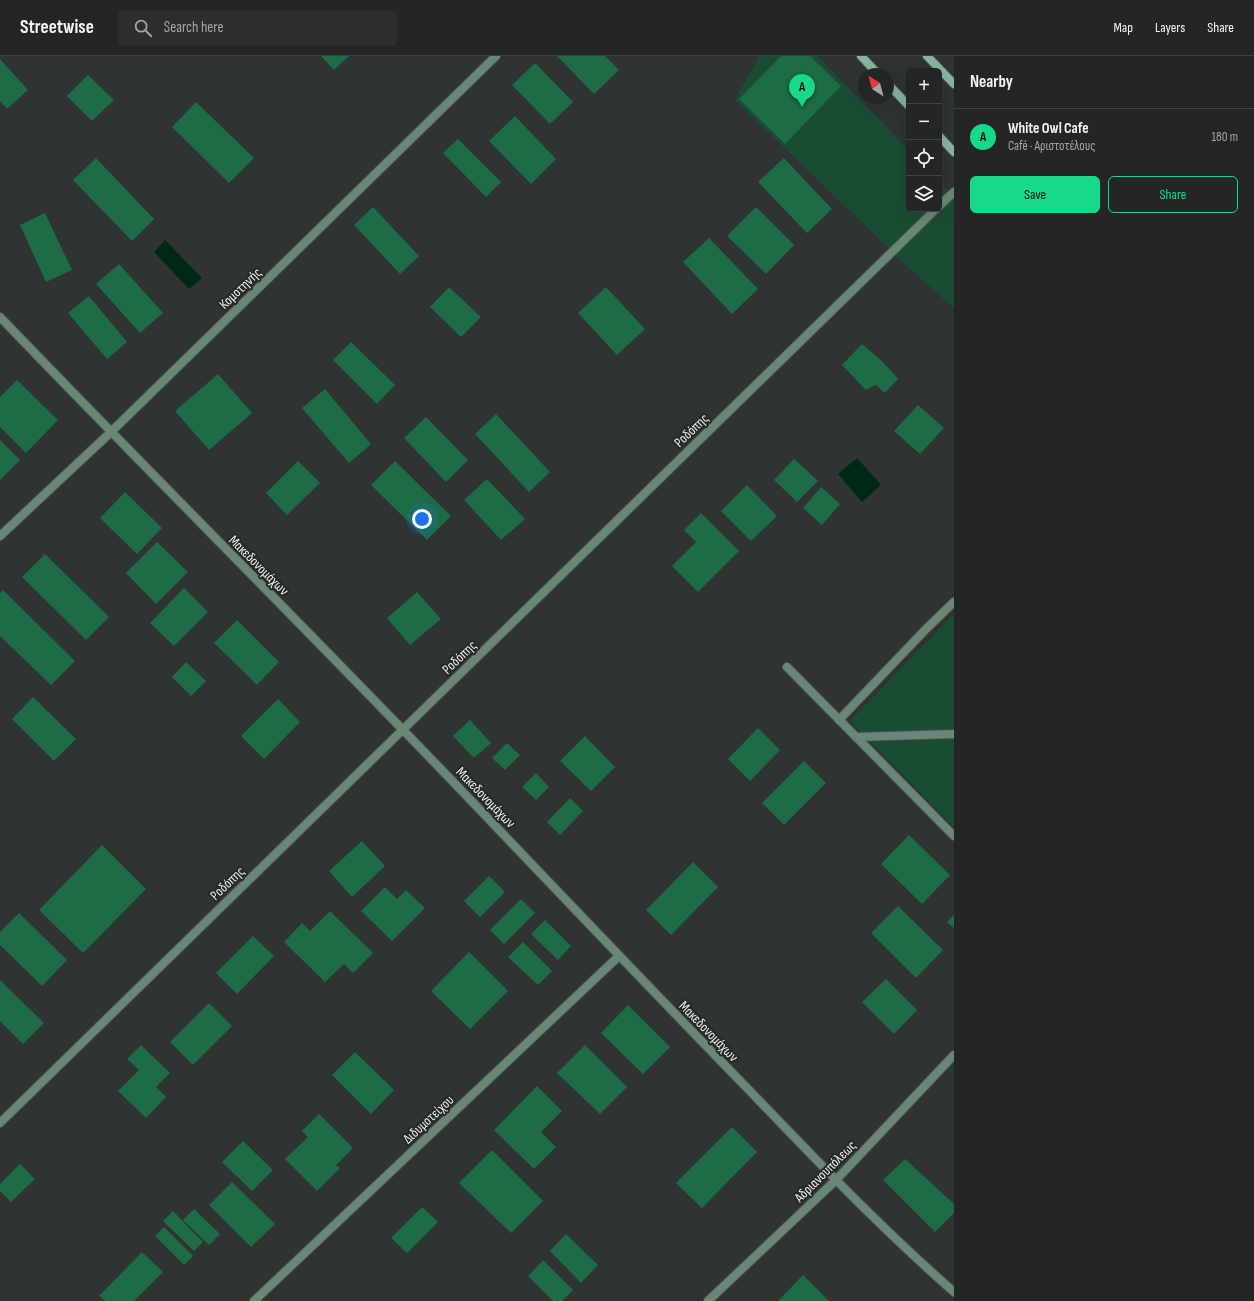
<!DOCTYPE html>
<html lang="en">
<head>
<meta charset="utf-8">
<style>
  body { margin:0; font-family:"Sofia Sans Condensed",sans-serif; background:#2b2e2d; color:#f1f3f6 }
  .controls { position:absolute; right:12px; top:12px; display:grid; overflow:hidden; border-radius:6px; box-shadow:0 4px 16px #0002 }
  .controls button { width:36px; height:36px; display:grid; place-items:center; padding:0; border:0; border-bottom:1px solid #404342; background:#232625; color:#f1f3f6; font:20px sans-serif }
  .compass { position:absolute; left:858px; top:12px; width:36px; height:36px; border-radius:50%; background:#232625; box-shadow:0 4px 16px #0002; rotate:324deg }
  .you { position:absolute; left:422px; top:463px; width:14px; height:14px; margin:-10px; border:3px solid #fff; border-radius:50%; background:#1a73e8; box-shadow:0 0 0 6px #1a73e833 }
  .badge { display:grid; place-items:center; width:26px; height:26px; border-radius:50%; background:#18d989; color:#111; font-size:13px; font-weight:700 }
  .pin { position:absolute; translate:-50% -33px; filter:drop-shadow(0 1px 2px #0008) }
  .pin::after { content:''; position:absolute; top:21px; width:14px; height:12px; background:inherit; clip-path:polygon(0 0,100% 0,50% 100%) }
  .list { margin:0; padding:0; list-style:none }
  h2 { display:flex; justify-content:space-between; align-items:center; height:52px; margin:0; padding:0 16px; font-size:17px }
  h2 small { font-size:13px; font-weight:400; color:#a3a5a7 }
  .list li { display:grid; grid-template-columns:26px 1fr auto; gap:12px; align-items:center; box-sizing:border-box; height:56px; padding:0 16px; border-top:1px solid #404342 }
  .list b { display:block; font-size:15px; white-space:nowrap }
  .list p { margin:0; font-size:13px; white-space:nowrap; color:#a3a5a7 }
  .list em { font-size:13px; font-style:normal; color:#a3a5a7 }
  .actions { display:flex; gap:8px; padding:12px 16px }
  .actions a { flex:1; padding:9px 0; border:1px solid #18d989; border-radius:6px; text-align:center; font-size:14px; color:#18d989 }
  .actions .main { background:#18d989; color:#111 }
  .icon { flex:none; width:22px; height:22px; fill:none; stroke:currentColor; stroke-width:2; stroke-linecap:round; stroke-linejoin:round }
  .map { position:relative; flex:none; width:954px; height:1245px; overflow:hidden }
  header { display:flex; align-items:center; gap:24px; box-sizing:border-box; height:56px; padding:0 20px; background:#232625; border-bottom:1px solid #404342 }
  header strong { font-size:19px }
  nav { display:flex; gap:22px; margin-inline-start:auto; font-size:14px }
  .search { width:280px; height:36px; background:#2b2e2d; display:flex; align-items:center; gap:10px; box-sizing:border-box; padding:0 14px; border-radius:6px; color:#a3a5a7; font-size:15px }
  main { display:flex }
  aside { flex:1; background:#232625 }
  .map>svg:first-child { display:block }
  .green { fill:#194d33 }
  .water { fill:#002915 }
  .building { fill:#1d6c46 }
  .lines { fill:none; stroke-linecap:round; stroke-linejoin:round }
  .lane-casing { stroke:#4d514f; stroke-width:10 }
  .street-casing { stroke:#4d514f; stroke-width:10 }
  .secondary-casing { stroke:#4d514f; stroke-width:10 }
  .lane { stroke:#698775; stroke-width:8 }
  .street { stroke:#698775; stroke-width:8 }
  .secondary { stroke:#87b79a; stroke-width:8 }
  .labels { text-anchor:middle; stroke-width:4; stroke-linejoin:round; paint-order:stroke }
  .street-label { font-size:14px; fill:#edf0ee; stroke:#252927 }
</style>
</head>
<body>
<header>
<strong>Streetwise</strong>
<div class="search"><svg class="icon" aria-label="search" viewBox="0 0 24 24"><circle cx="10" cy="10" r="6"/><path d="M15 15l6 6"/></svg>Search here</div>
<nav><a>Map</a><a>Layers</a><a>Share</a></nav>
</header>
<main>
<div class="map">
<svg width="954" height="1245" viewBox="0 0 954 1245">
  <rect width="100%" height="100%" fill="#2f3331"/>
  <path class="green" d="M759,0H817L909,94V153H939V125L954,141V252L911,214L735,44Z
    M954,558V771L850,665Z"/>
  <path class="water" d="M165,184L202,222L189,233L154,196Z
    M857,402L881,429L862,446L838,418Z"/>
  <path class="building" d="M321,0H349L334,14Z
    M557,0H605L619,14L594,38Z
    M781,0H810L841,30L785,88L739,43Z
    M0,3L28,34L7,53L0,45Z
    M535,7L573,46L550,68L512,29Z
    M88,19L114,44L92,65L67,40Z
    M196,46L254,102L229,127L172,71Z
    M515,60L556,103L531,128L489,85Z
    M458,83L501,126L486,141L443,97Z
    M96,102L154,163L132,185L73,124Z
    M784,102L832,153L807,177L758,126Z
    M373,151L419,200L400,218L354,169Z
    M756,151L794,189L766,218L727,180Z
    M45,157L72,214L46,226L20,169Z
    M709,182L758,233L732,258L683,206Z
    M119,208L163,257L140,277L96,228Z
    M449,231L481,261L461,281L430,251Z
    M606,231L645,273L617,299L578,257Z
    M89,240L127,286L107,303L68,257Z
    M351,286L395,329L377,348L333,304Z
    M862,288L884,307L898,323L885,337L876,329L866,334L842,309Z
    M218,318L252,357L209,394L175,355Z
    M17,324L58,364L26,397L0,371V341Z
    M325,333L371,388L349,407L302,352Z
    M918,349L944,372L920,398L894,375Z
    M496,358L550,416L529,436L475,378Z
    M426,361L468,404L446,426L404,382Z
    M0,384L20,404L0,424Z
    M794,403L818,425L797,446L774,424Z
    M298,405L320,427L287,459L266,437Z
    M395,405L451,460L427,484L371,429Z
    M487,423L525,463L501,484L464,444Z
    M747,429L777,460L751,485L721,455Z
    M821,431L840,448L822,469L803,452Z
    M125,436L162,472L137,498L100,462Z
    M701,457L739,495L698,536L672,510L696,486L684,474Z
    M157,486L188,516L156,548L126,517Z
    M45,498L109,561L86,584L22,521Z
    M184,532L208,556L174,590L150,567Z
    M3,534L75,605L51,629L0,580V537Z
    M417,536L441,563L410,589L387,562Z
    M237,564L279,606L257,629L214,587Z
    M186,606L206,625L191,640L172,621Z
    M33,641L76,683L54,705L12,663Z
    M278,643L300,666L264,703L241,680Z
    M470,664L491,687L474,702L453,680Z
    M758,672L780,694L750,725L728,703Z
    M585,680L615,711L591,735L560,705Z
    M507,687L520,699L505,714L492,702Z
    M804,705L826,727L784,769L762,747Z
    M536,717L549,731L536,744L522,731Z
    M570,742L583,755L560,779L547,766Z
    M909,779L950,819L922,848L881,808Z
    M362,785L385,810L352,841L329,815Z
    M102,789L146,833L83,897L39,854Z
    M693,806L718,831L671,879L646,854Z
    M489,820L505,836L480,861L464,845Z
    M385,831L397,843L406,834L425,852L392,885L361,855Z
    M521,843L535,857L504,888L490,874Z
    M898,850L943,894L916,922L871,877Z
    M330,855L373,897L353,917L344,908L325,926L284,886L302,867L310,875Z
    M19,857L67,904L42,930L0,889V876Z
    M954,859V872L947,866Z
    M545,864L571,890L558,904L531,878Z
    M253,880L274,900L237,938L216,917Z
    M523,886L552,915L538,929L508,901Z
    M469,896L508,935L470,973L431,935Z
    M886,923L917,954L894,978L862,946Z
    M0,924L44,967L23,988L0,965Z
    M209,947L232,970L193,1009L170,986Z
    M628,949L670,991L643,1018L601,977Z
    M141,989L170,1017L156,1031L166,1041L146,1062L118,1035L139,1014L127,1003Z
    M585,989L627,1031L600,1058L557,1017Z
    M355,996L394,1034L371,1058L332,1019Z
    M537,1030L562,1055L541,1076L556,1091L534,1113L494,1074Z
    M319,1058L353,1092L336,1109L340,1112L317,1135L285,1103L308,1081L302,1075Z
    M732,1071L757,1096L702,1152L676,1127Z
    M243,1085L273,1114L252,1135L222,1106Z
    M492,1094L543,1145L511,1177L459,1127Z
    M905,1103L954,1148V1157L935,1176L883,1124Z
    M20,1108L35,1123L11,1146L0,1135V1128Z
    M232,1126L275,1168L251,1191L209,1149Z
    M422,1151L438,1166L407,1197L391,1182Z
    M194,1153L220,1178L209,1189L183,1164Z
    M173,1155L203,1186L194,1195L163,1165Z
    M164,1171L193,1200L184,1209L155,1180Z
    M566,1178L598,1209L581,1227L550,1195Z
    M142,1196L163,1216L134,1245H105L99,1240Z
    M543,1204L573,1234L562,1245H553L528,1220Z
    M803,1219L829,1245H778Z"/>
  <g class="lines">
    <g class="lane-casing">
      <path id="lane" d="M787,611L954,780
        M839,664L926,573L954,546
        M856,681L954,678"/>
    </g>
    <g class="street-casing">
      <path id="street" d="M939,150L954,136
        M0,261C166,434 337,603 502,777C584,863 666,949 749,1034C815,1103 882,1173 954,1236
        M0,480L111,376L496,0
        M0,1067L936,153
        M254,1245L619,900
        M708,1245L836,1124L954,999"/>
    </g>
    <g class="secondary-casing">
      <path id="secondary" d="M861,0L878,18
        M927,0L954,28
        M888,28L909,50
        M939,80L954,96"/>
    </g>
    <use href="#lane" class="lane"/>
    <use href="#street" class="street"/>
    <use href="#secondary" class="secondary"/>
  </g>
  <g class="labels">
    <g class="street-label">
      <text transform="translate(240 232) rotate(-44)" y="5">Κομοτηνής</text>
      <text transform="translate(691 374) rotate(-44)" y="5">Ροδόπης</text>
      <text transform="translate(259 509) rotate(45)" y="5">Μακεδονομάχων</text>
      <text transform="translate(459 601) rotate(-44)" y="5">Ροδόπης</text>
      <text transform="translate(486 741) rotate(46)" y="5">Μακεδονομάχων</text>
      <text transform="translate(227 827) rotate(-44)" y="5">Ροδόπης</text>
      <text transform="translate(709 975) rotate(46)" y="5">Μακεδονομάχων</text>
      <text transform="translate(428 1063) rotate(-43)" y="5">Διδυμοτείχου</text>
      <text transform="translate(825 1115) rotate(-45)" y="5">Αδριανουπόλεως</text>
    </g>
  </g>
</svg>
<div class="controls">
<button>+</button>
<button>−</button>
<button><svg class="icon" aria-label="locate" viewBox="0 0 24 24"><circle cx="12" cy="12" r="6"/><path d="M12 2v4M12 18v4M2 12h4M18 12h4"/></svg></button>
<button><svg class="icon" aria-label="layers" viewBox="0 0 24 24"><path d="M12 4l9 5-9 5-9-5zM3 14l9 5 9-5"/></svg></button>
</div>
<svg class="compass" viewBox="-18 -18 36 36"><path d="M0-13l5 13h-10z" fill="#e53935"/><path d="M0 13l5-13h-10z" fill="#a3a5a7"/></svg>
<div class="you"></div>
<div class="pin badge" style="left:802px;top:51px">A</div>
</div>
<aside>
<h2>Nearby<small></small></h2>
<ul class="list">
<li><span class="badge">A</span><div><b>White Owl Cafe</b><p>Café · Αριστοτέλους</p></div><em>180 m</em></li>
</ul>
<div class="actions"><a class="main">Save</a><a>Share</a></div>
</aside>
</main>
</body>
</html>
